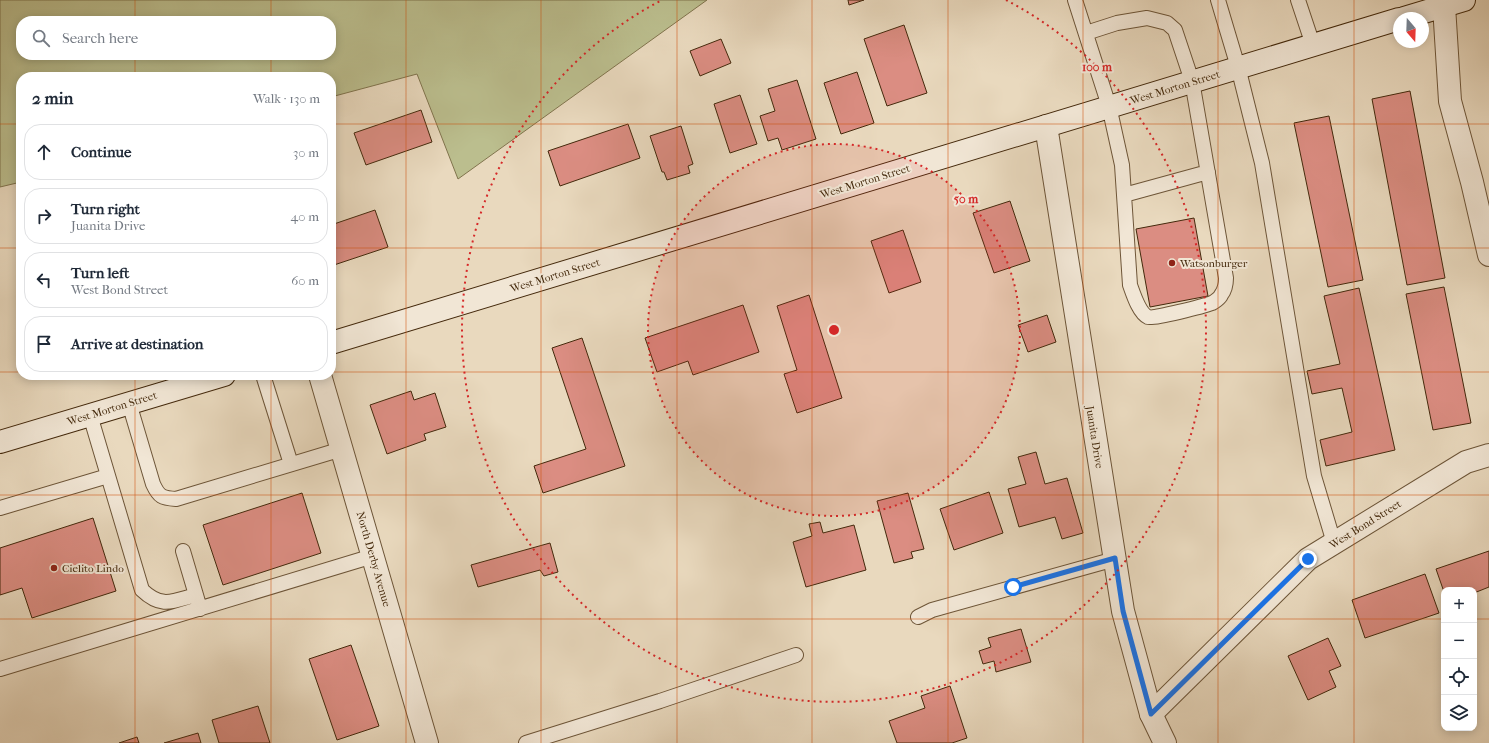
<!DOCTYPE html>
<html lang="en">
<head>
<meta charset="utf-8">
<style>
  body { margin:0; font-family:"IM FELL French Canon",serif; background:#f2f2f3; color:#1f2937 }
  .controls { position:absolute; right:12px; bottom:12px; display:grid; overflow:hidden; border-radius:8px; box-shadow:0 2px 10px #0003 }
  .controls button { width:36px; height:36px; display:grid; place-items:center; padding:0; border:0; border-bottom:1px solid #e0e1e3; background:#fff; color:#1f2937; font:20px sans-serif }
  .compass { position:absolute; left:1393px; top:12px; width:36px; height:36px; border-radius:50%; background:#fff; box-shadow:0 2px 10px #0003; rotate:161deg }
  .stop { position:absolute; width:12px; height:12px; margin:-9px; border:3px solid #1a73e8; border-radius:50%; background:#fff }
  .stop.end { background:#1a73e8; border-color:#fff; box-shadow:0 1px 4px #0008 }
  .list { margin:0; padding:0; list-style:none }
  h2 { display:flex; justify-content:space-between; align-items:center; height:52px; margin:0; padding:0 16px; font-size:17px }
  h2 small { font-size:13px; font-weight:400; color:#747a83 }
  .list li { display:grid; grid-template-columns:26px 1fr auto; gap:12px; align-items:center; box-sizing:border-box; height:56px; margin:0 8px 8px; padding:0 8px; border:1px solid #e0e1e3; border-radius:16px }
  .list b { display:block; font-size:15px; white-space:nowrap }
  .list p { margin:0; font-size:13px; white-space:nowrap; color:#747a83 }
  .list em { font-size:13px; font-style:normal; color:#747a83 }
  .icon { flex:none; width:22px; height:22px; fill:none; stroke:currentColor; stroke-width:2; stroke-linecap:round; stroke-linejoin:round }
  .map { position:relative; flex:none; width:1489px; height:743px; overflow:hidden }
  .search { position:absolute; background:#fff; box-shadow:0 2px 10px #0003; left:16px; top:16px; width:320px; height:44px; display:flex; align-items:center; gap:10px; box-sizing:border-box; padding:0 14px; border-radius:16px; color:#747a83; font-size:15px }
  .panel { position:absolute; background:#fff; box-shadow:0 2px 10px #0003; left:16px; top:72px; width:320px; height:308px; border-radius:16px }
  .map>svg:first-child { display:block }
  .green { fill:#bbbe8e; stroke:#80744d; fill-rule:evenodd }
  .building { fill:#db8d82; stroke:#44290c }
  .lines { fill:none; stroke-linecap:round; stroke-linejoin:round }
  .service-casing { stroke:#6d5538; stroke-width:16 }
  .minor-casing { stroke:#6d5538; stroke-width:24 }
  .tertiary-casing { stroke:#6d5538; stroke-width:24 }
  .secondary-casing { stroke:#44290c; stroke-width:24 }
  .service { stroke:#f1e6d5; stroke-width:14 }
  .minor { stroke:#f1e6d5; stroke-width:22 }
  .tertiary { stroke:#f1e6d5; stroke-width:22 }
  .secondary { stroke:#f1e6d5; stroke-width:22 }
  .route { stroke:#1a73e8; stroke-width:5 }
  .grid { fill:none; stroke:#cf520c; stroke-width:1; stroke-opacity:0.55 }
  .ring { fill:none; stroke:#d62828; stroke-width:2; stroke-dasharray:2 4 }
  .poi-dot { fill:#8f2418; stroke:#f1e6d5; stroke-width:1.5 }
  .labels { text-anchor:middle; stroke-width:4; stroke-linejoin:round; paint-order:stroke }
  .street-label { font-size:11px; fill:#44290c; stroke:#f1e6d5 }
  .poi-label { font-size:11px; fill:#44290c; stroke:#f1e6d5; text-anchor:start }
  .centre { fill:#d62828; stroke:#f1e6d5; stroke-width:2 }
  .ring-label { font-size:12px; text-anchor:middle; font-weight:bold; fill:#d62828; stroke:#f1e6d5; stroke-width:4; stroke-linejoin:round; paint-order:stroke }
</style>
</head>
<body>
<div class="map">
<svg width="1489" height="743" viewBox="0 0 1489 743">
  <rect width="100%" height="100%" fill="#e9d9be"/>
  <filter id="stains"><feTurbulence type="fractalNoise" baseFrequency=".005" numOctaves="4"/><feColorMatrix values="0 0 0 0 .2 0 0 0 0 .09 0 0 0 0 .02 0 0 0 .5 -.17"/></filter>
  <radialGradient id="worn" r=".72"><stop offset=".6" stop-color="#630" stop-opacity="0"/><stop offset="1" stop-color="#630" stop-opacity=".3"/></radialGradient>
  <path class="green" d="M0,0H707L458,179L417,74L331,97V77H21V182L0,187ZM21,21H331V55H21Z"/>
  <path class="building" d="M848,0H864L849,5Z
    M904,25L927,93L887,106L864,39Z
    M721,39L731,63L700,76L690,51Z
    M857,72L874,123L841,134L824,83Z
    M797,80L816,139L782,150L778,138L768,141L760,116L775,111L768,89Z
    M1410,91L1445,278L1407,285L1372,99Z
    M740,95L757,144L730,153L714,104Z
    M421,110L432,142L366,165L354,133Z
    M1329,116L1363,280L1328,287L1294,123Z
    M628,124L640,158L560,186L548,151Z
    M681,126L693,164L688,166L690,173L667,180L664,172H662L650,136Z
    M1010,201L1030,261L994,273L973,213Z
    M375,210L388,247L331,266V225Z
    M1194,218L1208,296L1150,307L1136,229Z
    M903,230L921,282L889,293L871,241Z
    M1444,287L1471,423L1433,430L1406,294Z
    M1359,288L1395,450L1326,466L1320,440L1352,432L1342,388L1312,394L1307,371L1340,364L1324,296Z
    M809,295L842,398L797,413L784,374L797,370L777,306Z
    M743,305L759,352L693,375L688,361L657,372L645,338Z
    M1047,315L1056,342L1028,352L1018,325Z
    M582,338L625,466L543,493L534,466L586,449L552,348Z
    M411,391L414,400L435,393L446,427L424,434L426,440L387,454L370,405Z
    M1036,452L1045,484L1067,478L1083,533L1062,539L1055,517L1019,527L1008,489L1026,484L1018,457Z
    M989,492L1003,533L954,550L940,509Z
    M302,493L321,553L223,585L203,525Z
    M908,493L924,549L911,552L913,558L894,563L877,501Z
    M93,518L116,591L32,618L22,588L0,595V548Z
    M820,522L823,533L854,525L866,570L806,587L793,542L812,536L809,524Z
    M550,543L558,572L544,576L540,570L478,587L471,565Z
    M1489,551V587L1474,593V590H1444V592L1436,569Z
    M1425,574L1439,613L1365,638L1352,600Z
    M1021,629L1031,662L996,672L994,661L983,664L979,651L991,647L988,638Z
    M1328,638L1341,666L1329,671L1336,687L1308,700L1288,656Z
    M351,645L379,726L337,740L309,659Z
    M950,686L967,738L952,743H897L889,721L925,708L921,696Z
    M258,706L270,743H219L212,720Z
    M198,733L201,743H164Z
    M137,737L139,743H119Z"/>
  <g class="lines">
    <g class="service-casing">
      <path id="service" d="M1075,0L1109,106L1122,165L1130,285C1133,293 1139,313 1148,317C1154,319 1204,306 1212,303C1214,302 1220,298 1221,295C1225,290 1226,284 1226,278L1192,81L1175,30L1167,23L1147,18L1117,23L1086,33
        M1218,0L1238,67L1262,163L1314,476L1334,543
        M1298,0L1313,45
        M1124,195L1208,172
        M263,375L291,464
        M129,403L153,484C159,497 162,498 176,499L342,449
        M90,415L142,590C162,609 173,601 196,595L200,609
        M0,508L108,476
        M183,551L196,595
        M918,617L932,610L1115,559
        M0,669L373,556
        M526,743L660,701L796,655"/>
    </g>
    <g class="minor-casing">
      <path id="minor" d="M1444,6L1450,101L1472,182L1489,255
        M320,375L427,743
        M1151,714L1308,559L1466,462L1489,455"/>
    </g>
    <g class="tertiary-casing">
      <path id="tertiary" d="M1046,126L1123,611L1151,714L1165,743"/>
    </g>
    <g class="secondary-casing">
      <path id="secondary" d="M1404,18L1464,0
        M331,343L1399,19
        M0,442L224,375"/>
    </g>
    <use href="#service" class="service"/>
    <use href="#minor" class="minor"/>
    <use href="#tertiary" class="tertiary"/>
    <use href="#secondary" class="secondary"/>
  </g>
  <g class="lines">
    <path class="route" d="M1013,587L1115,558L1123,611L1151,714L1308,559"/>
  </g>
  <path class="grid" d="M135,0V21M271,0V21M406,0V743M541,0V743M677,0V743M812,0V743M948,0V743M1083,0V743M1218,0V743M1354,0V743M135,55V77M271,55V77M0,124H21M331,124H1489M0,248H21M331,248H1489M0,372H21M331,372H1489M135,375V743M271,375V743M0,495H1489M0,619H1444M1474,619H1489"/>
  <circle cx="834" cy="330" r="186" fill="#d62828" fill-opacity=".12"/>
  <g class="ring">
    <circle cx="834" cy="330" r="186"/>
    <path d="M1006 0A372 372 0 1 1 662 0"/>
  </g>
  <g class="poi-dot">
    <circle cx="1172" cy="263" r="4"/>
    <circle cx="54" cy="568" r="4"/>
  </g>
  <g class="labels">
    <g class="street-label">
      <text transform="translate(1175 87) rotate(-17)" y="4">West Morton Street</text>
      <text transform="translate(865 181) rotate(-17)" y="4">West Morton Street</text>
      <text transform="translate(555 275) rotate(-17)" y="4">West Morton Street</text>
      <text transform="translate(112 408) rotate(-17)" y="4">West Morton Street</text>
      <text transform="translate(1095 437) rotate(81)" y="4">Juanita Drive</text>
      <text transform="translate(1365 524) rotate(-32)" y="4">West Bond Street</text>
      <text transform="translate(374 559) rotate(74)" y="4">North Derby Avenue</text>
    </g>
    <g class="poi-label">
      <text x="1180" y="267">Watsonburger</text>
      <text x="62" y="572">Cielito Lindo</text>
    </g>
  </g>
  <circle cx="834" cy="330" r="6" class="centre"/>
  <g class="ring-label">
    <text x="1097" y="71">100 m</text>
    <text x="966" y="203">50 m</text>
  </g>
  <rect width="100%" height="100%" filter="url(#stains)"/>
  <rect width="100%" height="100%" fill="url(#worn)"/>
</svg>
<div class="controls">
<button>+</button>
<button>−</button>
<button><svg class="icon" aria-label="locate" viewBox="0 0 24 24"><circle cx="12" cy="12" r="6"/><path d="M12 2v4M12 18v4M2 12h4M18 12h4"/></svg></button>
<button><svg class="icon" aria-label="layers" viewBox="0 0 24 24"><path d="M12 4l9 5-9 5-9-5zM3 14l9 5 9-5"/></svg></button>
</div>
<svg class="compass" viewBox="-18 -18 36 36"><path d="M0-13l5 13h-10z" fill="#e53935"/><path d="M0 13l5-13h-10z" fill="#747a83"/></svg>
<div class="stop" style="left:1013px;top:587px"></div>
<div class="stop end" style="left:1308px;top:559px"></div>
<div class="search"><svg class="icon" aria-label="search" viewBox="0 0 24 24"><circle cx="10" cy="10" r="6"/><path d="M15 15l6 6"/></svg>Search here</div>
<section class="panel">
<h2>2 min<small>Walk · 130 m</small></h2>
<ul class="list">
<li><svg class="icon" aria-label="ahead" viewBox="0 0 24 24"><path d="M12 20V5M6 11l6-6 6 6"/></svg><div><b>Continue</b></div><em>30 m</em></li>
<li><svg class="icon" aria-label="right" viewBox="0 0 24 24"><path d="M7 20v-9h11M14 6l5 5-5 5"/></svg><div><b>Turn right</b><p>Juanita Drive</p></div><em>40 m</em></li>
<li><svg class="icon" aria-label="left" viewBox="0 0 24 24"><path d="M17 20v-9H6M10 6l-5 5 5 5"/></svg><div><b>Turn left</b><p>West Bond Street</p></div><em>60 m</em></li>
<li><svg class="icon" aria-label="arrive" viewBox="0 0 24 24"><path d="M6 21V4h12l-3 4 3 4H6"/></svg><div><b>Arrive at destination</b></div></li>
</ul>
</section>
</div>
</body>
</html>
